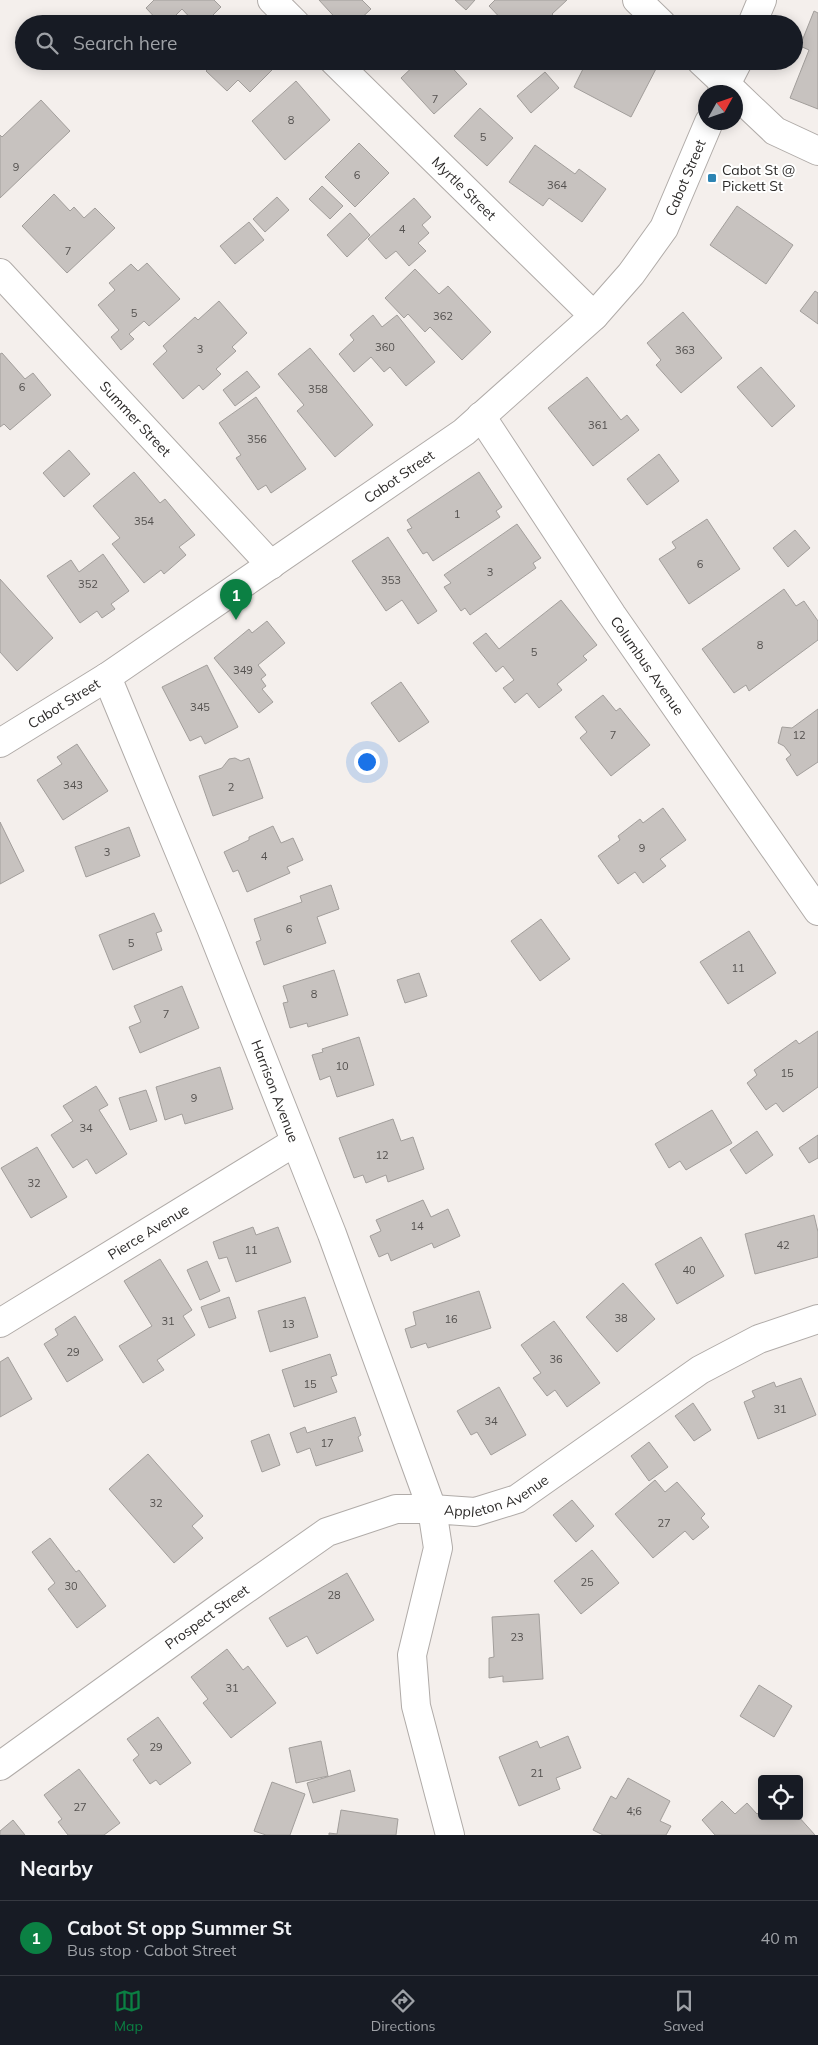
<!DOCTYPE html>
<html lang="en">
<head>
<meta charset="utf-8">
<style>
  body { margin:0; font-family:Mulish,sans-serif; background:#242831; color:#f1f3f6 }
  .controls { position:absolute; right:15px; bottom:15px; display:grid; overflow:hidden; border-radius:5px; box-shadow:0 2px 12px #0003 }
  .controls button { width:45px; height:45px; display:grid; place-items:center; padding:0; border:0; border-bottom:1px solid #363941; background:#171b24; color:#f1f3f6; font:25px sans-serif }
  .compass { position:absolute; left:698px; top:85px; width:45px; height:45px; border-radius:50%; background:#171b24; box-shadow:0 2px 12px #0003; rotate:50deg }
  .you { position:absolute; left:366px; top:761px; width:18px; height:18px; margin:-12px; border:4px solid #fff; border-radius:50%; background:#1a73e8; box-shadow:0 0 0 8px #1a73e833 }
  .badge { display:grid; place-items:center; width:32px; height:32px; border-radius:50%; background:#0b8043; color:#fff; font-size:16px; font-weight:700 }
  .pin { position:absolute; translate:-50% -41px; filter:drop-shadow(0 1px 2px #0008) }
  .pin::after { content:''; position:absolute; top:26px; width:18px; height:15px; background:inherit; clip-path:polygon(0 0,100% 0,50% 100%) }
  .list { margin:0; padding:0; list-style:none }
  h2 { display:flex; justify-content:space-between; align-items:center; height:65px; margin:0; padding:0 20px; font-size:21px }
  h2 small { font-size:16px; font-weight:400; color:#9ea1a6 }
  .list li { display:grid; grid-template-columns:32px 1fr auto; gap:15px; align-items:center; box-sizing:border-box; height:75px; padding:0 20px; border-top:1px solid #363941 }
  .list b { display:block; font-size:19px; white-space:nowrap }
  .list p { margin:0; font-size:16px; white-space:nowrap; color:#9ea1a6 }
  .list em { font-size:16px; font-style:normal; color:#9ea1a6 }
  .icon { flex:none; width:28px; height:28px; fill:none; stroke:currentColor; stroke-width:2; stroke-linecap:round; stroke-linejoin:round }
  .map { position:relative; flex:none; width:818px; height:1835px; overflow:hidden }
  .search { position:absolute; background:#171b24; box-shadow:0 2px 12px #0003; left:15px; right:15px; top:15px; height:55px; display:flex; align-items:center; gap:12px; box-sizing:border-box; padding:0 18px; border-radius:28px; color:#9ea1a6; font-size:19px }
  .sheet { height:140px; background:#171b24 }
  nav { display:flex; justify-content:space-around; align-items:center; box-sizing:border-box; height:70px; border-top:1px solid #363941; background:#171b24; font-size:14px; color:#9ea1a6 }
  nav a { display:grid; justify-items:center; gap:2px }
  nav .on { color:#0b8043 }
  .map>svg:first-child { display:block }
  .building { fill:#c7c2bf; stroke:#a29e9b }
  .lines { fill:none; stroke-linecap:round; stroke-linejoin:round }
  .street-casing { stroke:#b0aba8; stroke-width:30 }
  .secondary-casing { stroke:#b0aba8; stroke-width:30 }
  .street { stroke:#fff; stroke-width:28 }
  .secondary { stroke:#fff; stroke-width:28 }
  .poi-dot { fill:#2d84b3; stroke:#fff; stroke-width:2 }
  .labels { text-anchor:middle; stroke-width:4; stroke-linejoin:round; paint-order:stroke }
  .number-label { font-size:11px; fill:#54514f }
  .poi-label { font-size:14px; fill:#2d2b2a; stroke:#fff; text-anchor:start }
  .street-label { font-size:14px; fill:#2d2b2a; stroke:#fff }
</style>
</head>
<body>
<div class="map">
<svg width="818" height="1835" viewBox="0 0 818 1835">
  <rect width="100%" height="100%" fill="#f4efec"/>
  <path class="building" d="M154,0H214L221,7L204,24H196L182,9L167,24H161L146,8Z
    M319,0H362L371,9L355,24H341Z
    M455,0H475L466,10Z
    M495,0H567L552,14L559,22L557,24H506L489,6Z
    M814,11L818,13V109L790,98L809,50L800,46Z
    M216,61H276L278,64L250,92L238,80L227,91L206,71Z
    M419,61H446L467,84L434,114L401,78Z
    M587,61H655L659,63L631,117L574,87Z
    M545,72L559,88L531,113L517,96Z
    M296,81L330,120L285,160L252,121Z
    M41,100L70,131L0,198V135L2,137Z
    M480,108L513,138L487,166L454,136Z
    M359,143L389,173L355,207L325,177Z
    M535,145L575,174L579,169L606,189L582,222L549,198L543,206L509,182Z
    M322,186L343,206L330,219L309,199Z
    M54,194L70,211L74,207L84,218L95,208L115,228L67,273L22,226Z
    M277,197L289,210L265,232L253,219Z
    M414,198L431,217L422,225L429,233L418,243L426,251L409,266L396,251L386,259L368,239Z
    M737,206L793,245L766,284L710,245Z
    M350,213L370,235L347,257L327,235Z
    M249,222L264,240L235,264L220,246Z
    M147,263L180,299L149,326L144,321L129,334L134,339L121,350L111,337L119,330L98,305L115,290L109,283L131,264L138,271Z
    M415,269L439,294L448,286L491,332L462,360L430,327L425,332L408,314L404,318L385,298Z
    M815,291L818,293V324L800,311Z
    M219,301L247,333L232,347L236,351L216,369L221,374L203,390L199,385L183,399L153,364L167,351L163,346L195,317L198,320Z
    M683,312L722,358L681,393L656,365L661,360L647,343Z
    M373,315L382,327L397,315L435,362L406,386L390,367L384,372L371,357L354,372L339,354L354,340L350,335Z
    M310,348L373,425L335,457L297,411L304,405L278,374Z
    M2,353L25,379L33,373L51,395L10,430L4,424L0,427V354Z
    M761,367L795,406L772,427L737,387Z
    M247,371L260,387L235,406L223,390Z
    M587,377L621,420L627,415L639,430L593,466L548,408Z
    M256,397L306,469L271,493L266,485L258,490L236,458L241,455L219,423Z
    M69,450L90,474L64,497L43,473Z
    M659,454L679,481L647,505L627,479Z
    M134,472L160,503L165,499L195,535L179,547L186,555L164,574L161,570L144,583L112,544L120,538L93,506Z
    M479,472L502,507L496,511L500,517L433,561L427,552L423,554L407,530L412,528L407,520Z
    M707,519L740,569L689,604L659,559L676,548L672,542Z
    M517,524L541,558L533,563L536,568L470,615L465,608L461,611L444,587L451,583L444,575Z
    M795,530L810,548L788,567L773,548Z
    M388,537L437,611L418,624L402,600L386,611L352,561Z
    M103,554L129,591L111,604L115,609L102,618L97,611L80,623L47,576L71,560L79,572Z
    M0,579L53,638L17,671L0,652Z
    M784,589L796,606L804,601L818,621V640L749,691L746,685L734,693L702,649Z
    M561,600L597,645L583,656L587,660L557,684L562,690L539,708L527,693L515,703L503,688L514,680L503,666L496,672L473,643L486,633L499,649Z
    M267,621L285,643L258,665L266,675L261,679L266,686L262,689L273,702L259,713L214,658L249,629L252,633Z
    M207,665L238,727L205,744L201,736L190,741L162,687Z
    M401,682L429,722L399,742L371,703Z
    M603,695L616,711L620,708L650,745L611,776L580,738L587,732L575,717Z
    M818,709V762L797,776L786,759L791,755L784,746L778,743L782,727L792,728Z
    M77,744L108,791L63,820L37,780L62,764L57,757Z
    M235,758L241,761L249,758L263,798L213,816L199,776L222,768L229,759Z
    M663,808L686,840L660,859L666,866L643,883L635,872L618,884L598,856L620,840L618,836L640,819L643,823Z
    M0,822L24,871L0,884Z
    M273,826L281,843L293,838L303,860L287,867L290,873L247,892L238,870L233,872L224,852L249,840V837Z
    M129,827L140,856L86,877L75,847Z
    M331,885L339,909L317,917L326,943L264,965L256,942L261,940L254,919L302,902L300,896Z
    M154,913L162,931L156,933L162,950L113,970L99,935Z
    M541,919L570,959L540,981L511,941Z
    M749,931L776,973L728,1004L700,962Z
    M334,970L348,1015L308,1027L307,1023L290,1028L283,1003L288,1002L283,986Z
    M419,973L427,996L405,1003L397,980Z
    M182,986L199,1028L140,1053L129,1027L141,1022L134,1006Z
    M818,1031V1087L783,1112L776,1103L766,1110L747,1083L757,1075L754,1070L796,1040L799,1044Z
    M359,1037L374,1085L337,1097L330,1076L320,1080L312,1055L323,1052L322,1049Z
    M220,1067L233,1109L185,1124L182,1114L165,1120L156,1087Z
    M96,1086L108,1105L99,1110L127,1154L96,1174L87,1159L73,1168L51,1135L73,1121L63,1106Z
    M146,1090L157,1121L130,1130L119,1098Z
    M712,1110L732,1143L686,1170L680,1161L669,1168L655,1144Z
    M393,1119L401,1141L413,1137L424,1169L388,1182L386,1175L366,1183L363,1175L354,1178L339,1138Z
    M757,1131L773,1155L746,1174L730,1150Z
    M818,1135V1158L809,1163L799,1148Z
    M37,1147L67,1197L31,1218L1,1168Z
    M423,1200L431,1217L448,1209L460,1236L434,1248L432,1243L391,1261L388,1253L379,1257L370,1236L381,1231L376,1220Z
    M814,1215L818,1232V1257L755,1274L745,1234Z
    M253,1227L256,1235L278,1227L291,1262L236,1282L227,1257L219,1259L213,1242Z
    M701,1237L724,1276L677,1304L655,1264Z
    M160,1259L192,1310L183,1316L195,1335L157,1360L164,1370L143,1383L119,1346L152,1326L124,1281Z
    M207,1261L220,1291L200,1300L187,1270Z
    M623,1283L655,1319L617,1352L586,1317Z
    M479,1291L491,1328L428,1348L426,1343L411,1348L405,1329L416,1325L413,1312Z
    M229,1297L236,1318L209,1328L201,1307Z
    M305,1297L318,1337L270,1352L258,1311Z
    M75,1316L103,1360L67,1382L44,1344L58,1335L55,1329Z
    M554,1321L600,1383L567,1407L555,1390L547,1396L533,1378L541,1373L521,1345Z
    M330,1354L337,1375L331,1377L337,1392L294,1407L282,1370Z
    M8,1357L32,1399L0,1417V1362Z
    M801,1378L816,1415L758,1439L744,1402L755,1397L752,1391L774,1382L776,1387Z
    M499,1387L526,1435L491,1455L477,1432L471,1435L457,1411Z
    M693,1403L711,1430L694,1441L675,1416Z
    M355,1417L361,1435L358,1437L363,1451L316,1466L310,1448L297,1453L290,1433L305,1427L307,1433Z
    M269,1434L280,1465L262,1472L251,1441Z
    M649,1442L668,1467L649,1481L631,1456Z
    M148,1454L203,1516L192,1526L203,1538L174,1563L109,1489Z
    M655,1480L665,1492L677,1482L705,1514L701,1518L709,1527L693,1540L685,1531L653,1558L615,1514Z
    M572,1500L594,1526L576,1542L553,1515Z
    M50,1538L76,1572L79,1570L106,1606L77,1628L48,1589L55,1583L32,1552Z
    M592,1550L619,1583L581,1614L554,1581Z
    M347,1573L374,1620L317,1654L307,1636L287,1647L269,1618Z
    M539,1614L543,1679L503,1682V1676L489,1678V1658L494,1657L492,1617Z
    M227,1649L243,1670L248,1666L276,1703L231,1738L203,1703L208,1699L191,1677Z
    M759,1685L792,1706L774,1737L740,1716Z
    M158,1717L191,1763L160,1785L156,1780L150,1784L133,1760L139,1755L127,1739Z
    M568,1736L581,1768L556,1778L560,1789L519,1806L499,1757L537,1741L540,1748Z
    M321,1741L328,1776L296,1783L289,1748Z
    M79,1769L120,1823L104,1835H68L58,1822L62,1819L44,1795Z
    M350,1770L355,1791L313,1803L307,1783Z
    M628,1778L670,1801L660,1821L671,1826L666,1835H603L593,1830L611,1796L616,1799Z
    M272,1782L305,1794L290,1835H266L254,1831Z
    M722,1801L735,1814L747,1803L757,1814L762,1810V1816H798L815,1835H715L702,1820Z
    M341,1810L398,1819L396,1835H329V1833L337,1834Z
    M13,1820L25,1835H0V1831Z"/>
  <g class="lines">
    <g class="street-casing">
      <g id="street">
        <path d="M272,0L296,24"/>
        <path d="M637,0L662,24"/>
        <path id="s1" d="M334,61L594,316"/>
        <path d="M701,61L734,92"/>
        <path d="M736,94L775,131L818,151"/>
        <path id="s2" d="M0,273L271,565"/>
        <path id="s3" d="M481,416L612,615L818,911"/>
        <path id="s4" d="M0,1323L295,1142"/>
        <path id="s5" d="M0,1766L226,1603L327,1532L396,1509H432L332,1234L211,928L107,677"/>
        <path id="s6" d="M450,1835L416,1706L412,1655L438,1548L432,1509L475,1512L517,1499L700,1370L759,1339L818,1319"/>
      </g>
    </g>
    <g class="secondary-casing">
      <g id="secondary">
        <path d="M752,24L762,0"/>
        <path d="M722,92L738,61"/>
        <path id="s7" d="M0,743L107,677L464,432L594,316L631,274L664,228L709,122"/>
      </g>
    </g>
    <use href="#street" class="street"/>
    <use href="#secondary" class="secondary"/>
  </g>
  <rect class="poi-dot" x="707" y="173" width="10" height="10" rx="2.5"/>
  <g class="labels">
    <g class="number-label">
      <text x="435" y="103">7</text>
      <text x="291" y="124">8</text>
      <text x="483" y="141">5</text>
      <text x="16" y="171">9</text>
      <text x="357" y="179">6</text>
      <text x="557" y="189">364</text>
      <text x="402" y="233">4</text>
      <text x="68" y="255">7</text>
      <text x="134" y="317">5</text>
      <text x="443" y="320">362</text>
      <text x="385" y="351">360</text>
      <text x="200" y="353">3</text>
      <text x="685" y="354">363</text>
      <text x="22" y="391">6</text>
      <text x="318" y="393">358</text>
      <text x="598" y="429">361</text>
      <text x="257" y="443">356</text>
      <text x="457" y="518">1</text>
      <text x="144" y="525">354</text>
      <text x="700" y="568">6</text>
      <text x="490" y="576">3</text>
      <text x="391" y="584">353</text>
      <text x="88" y="588">352</text>
      <text x="760" y="649">8</text>
      <text x="534" y="656">5</text>
      <text x="243" y="674">349</text>
      <text x="200" y="711">345</text>
      <text x="613" y="739">7</text>
      <text x="799" y="739">12</text>
      <text x="73" y="789">343</text>
      <text x="231" y="791">2</text>
      <text x="642" y="852">9</text>
      <text x="107" y="856">3</text>
      <text x="264" y="860">4</text>
      <text x="289" y="933">6</text>
      <text x="131" y="947">5</text>
      <text x="738" y="972">11</text>
      <text x="314" y="998">8</text>
      <text x="166" y="1018">7</text>
      <text x="342" y="1070">10</text>
      <text x="787" y="1077">15</text>
      <text x="194" y="1102">9</text>
      <text x="86" y="1132">34</text>
      <text x="382" y="1159">12</text>
      <text x="34" y="1187">32</text>
      <text x="417" y="1230">14</text>
      <text x="783" y="1249">42</text>
      <text x="251" y="1254">11</text>
      <text x="689" y="1274">40</text>
      <text x="621" y="1322">38</text>
      <text x="451" y="1323">16</text>
      <text x="168" y="1325">31</text>
      <text x="288" y="1328">13</text>
      <text x="73" y="1356">29</text>
      <text x="556" y="1363">36</text>
      <text x="310" y="1388">15</text>
      <text x="780" y="1413">31</text>
      <text x="491" y="1425">34</text>
      <text x="327" y="1447">17</text>
      <text x="156" y="1507">32</text>
      <text x="664" y="1527">27</text>
      <text x="587" y="1586">25</text>
      <text x="71" y="1590">30</text>
      <text x="334" y="1599">28</text>
      <text x="517" y="1641">23</text>
      <text x="232" y="1692">31</text>
      <text x="156" y="1751">29</text>
      <text x="537" y="1777">21</text>
      <text x="80" y="1811">27</text>
      <text x="634" y="1815">4;6</text>
    </g>
    <g class="poi-label">
      <text x="722" y="175">Cabot St @<tspan x="722" dy="16">Pickett St</tspan></text>
    </g>
    <g class="street-label">
      <text dy="5" stroke="none"><textPath href="#s7" startOffset="900">Cabot Street</textPath></text>
      <text dy="5" stroke="none"><textPath href="#s1" startOffset="182">Myrtle Street</textPath></text>
      <text dy="5" stroke="none"><textPath href="#s2" startOffset="199">Summer Street</textPath></text>
      <text dy="5" stroke="none"><textPath href="#s7" startOffset="480">Cabot Street</textPath></text>
      <text dy="5" stroke="none"><textPath href="#s3" startOffset="300">Columbus Avenue</textPath></text>
      <text dy="5" stroke="none"><textPath href="#s7" startOffset="75">Cabot Street</textPath></text>
      <text transform="translate(275 1091) rotate(69)" y="5">Harrison Avenue</text>
      <text dy="5" stroke="none"><textPath href="#s4" startOffset="174">Pierce Avenue</textPath></text>
      <text dy="5" stroke="none"><textPath href="#s6" startOffset="402">Appleton Avenue</textPath></text>
      <text dy="5" stroke="none"><textPath href="#s5" startOffset="255">Prospect Street</textPath></text>
    </g>
  </g>
</svg>
<div class="controls">
<button><svg class="icon" aria-label="locate" viewBox="0 0 24 24"><circle cx="12" cy="12" r="6"/><path d="M12 2v4M12 18v4M2 12h4M18 12h4"/></svg></button>
</div>
<svg class="compass" viewBox="-18 -18 36 36"><path d="M0-13l5 13h-10z" fill="#e53935"/><path d="M0 13l5-13h-10z" fill="#9ea1a6"/></svg>
<div class="you"></div>
<div class="pin badge" style="left:236px;top:620px">1</div>
<div class="search"><svg class="icon" aria-label="search" viewBox="0 0 24 24"><circle cx="10" cy="10" r="6"/><path d="M15 15l6 6"/></svg>Search here</div>
</div>
<section class="sheet">
<h2>Nearby<small></small></h2>
<ul class="list">
<li><span class="badge">1</span><div><b>Cabot St opp Summer St</b><p>Bus stop · Cabot Street</p></div><em>40 m</em></li>
</ul>
</section>
<nav>
<a class="on"><svg class="icon" aria-label="map" viewBox="0 0 24 24"><path d="M3 6l6-2 6 2 6-2v14l-6 2-6-2-6 2zM9 4v14M15 6v14"/></svg>Map</a>
<a><svg class="icon" aria-label="directions" viewBox="0 0 24 24"><path d="M12 3l9 9-9 9-9-9zM9 14v-3h6M13 9l2 2-2 2"/></svg>Directions</a>
<a><svg class="icon" aria-label="saved" viewBox="0 0 24 24"><path d="M7 4h10v16l-5-4-5 4z"/></svg>Saved</a>
</nav>
</body>
</html>
